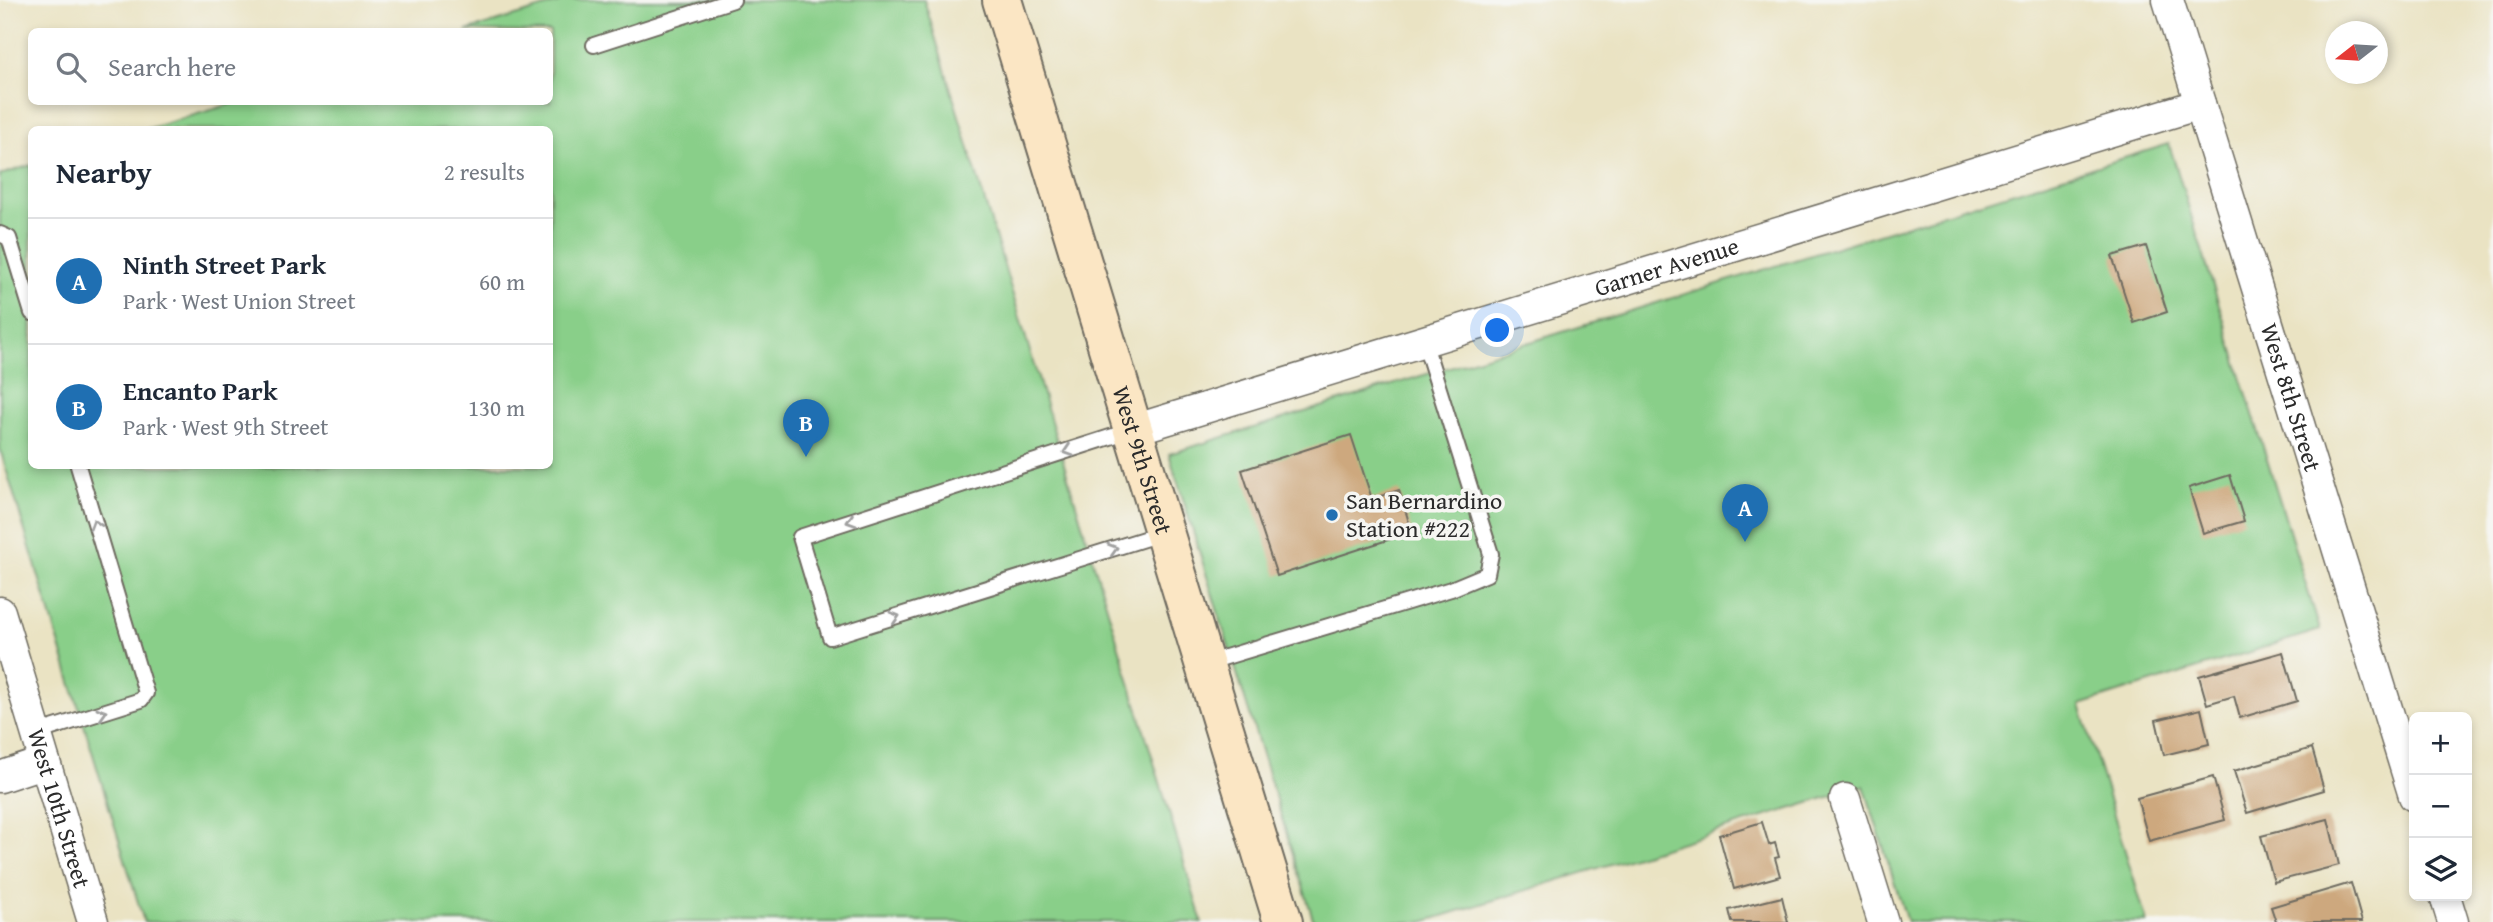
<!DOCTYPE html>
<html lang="en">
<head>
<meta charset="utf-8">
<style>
  body { margin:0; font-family:"Gentium Book Plus",serif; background:#f6f6f7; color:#1f2937 }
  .controls { position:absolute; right:21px; bottom:21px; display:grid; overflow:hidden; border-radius:10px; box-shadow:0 4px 10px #0003 }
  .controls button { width:63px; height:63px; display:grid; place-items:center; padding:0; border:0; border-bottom:2px solid #e0e1e3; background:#fff; color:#1f2937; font:35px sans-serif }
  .compass { position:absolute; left:2325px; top:21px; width:63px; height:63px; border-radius:50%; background:#fff; box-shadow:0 4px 10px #0003; rotate:253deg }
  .you { position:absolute; left:1498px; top:331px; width:24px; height:24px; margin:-18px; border:5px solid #fff; border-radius:50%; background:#1a73e8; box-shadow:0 0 0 10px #1a73e833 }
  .badge { display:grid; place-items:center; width:46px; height:46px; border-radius:50%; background:#1f6fb2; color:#fff; font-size:23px; font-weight:700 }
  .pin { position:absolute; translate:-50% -58px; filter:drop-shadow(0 2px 4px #0008) }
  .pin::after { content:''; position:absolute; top:37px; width:24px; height:21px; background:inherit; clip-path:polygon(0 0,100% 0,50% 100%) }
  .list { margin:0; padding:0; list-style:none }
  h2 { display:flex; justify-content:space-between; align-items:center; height:91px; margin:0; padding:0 28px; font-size:30px }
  h2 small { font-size:23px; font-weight:400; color:#747a83 }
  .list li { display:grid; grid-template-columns:46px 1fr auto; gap:21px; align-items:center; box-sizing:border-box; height:126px; padding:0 28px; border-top:2px solid #e0e1e3 }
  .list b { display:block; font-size:26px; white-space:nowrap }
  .list p { margin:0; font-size:23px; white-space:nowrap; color:#747a83 }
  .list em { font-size:23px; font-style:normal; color:#747a83 }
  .icon { flex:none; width:38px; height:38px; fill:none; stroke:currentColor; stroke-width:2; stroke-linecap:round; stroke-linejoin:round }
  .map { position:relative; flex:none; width:2493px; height:922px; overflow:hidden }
  .search { position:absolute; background:#fff; box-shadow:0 4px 10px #0003; left:28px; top:28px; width:525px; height:77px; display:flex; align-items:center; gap:18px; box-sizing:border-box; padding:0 24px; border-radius:10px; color:#747a83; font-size:26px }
  .panel { position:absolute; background:#fff; box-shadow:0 4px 10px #0003; left:28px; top:126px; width:525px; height:343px; border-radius:10px }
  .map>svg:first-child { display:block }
  .green { fill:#89cf89; stroke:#5a7d5a; stroke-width:2 }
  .building { fill:#cda87e }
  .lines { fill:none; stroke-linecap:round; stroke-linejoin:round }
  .lane-casing { stroke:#6e6b60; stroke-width:18 }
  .street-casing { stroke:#6e6b60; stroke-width:33 }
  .secondary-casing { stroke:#6e6b60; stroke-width:42 }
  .lane { stroke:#fff; stroke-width:14 }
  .street { stroke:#fff; stroke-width:30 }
  .secondary { stroke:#fbe6c4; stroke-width:38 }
  .oneway { stroke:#a0a0a0 }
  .poi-dot { fill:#1f6fb2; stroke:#f6f6f2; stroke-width:2.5 }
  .labels { text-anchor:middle; stroke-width:7; stroke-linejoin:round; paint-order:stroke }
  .street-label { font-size:24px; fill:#2b2b2b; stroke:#f6f6f2 }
  .poi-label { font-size:24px; fill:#2b2b2b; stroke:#f6f6f2; text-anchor:start }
</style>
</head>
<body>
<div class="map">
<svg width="2493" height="922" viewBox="0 0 2493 922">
  <rect width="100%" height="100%" fill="#f6f6f2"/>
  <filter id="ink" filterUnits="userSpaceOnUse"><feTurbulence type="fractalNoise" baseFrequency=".0143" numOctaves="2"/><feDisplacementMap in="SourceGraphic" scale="14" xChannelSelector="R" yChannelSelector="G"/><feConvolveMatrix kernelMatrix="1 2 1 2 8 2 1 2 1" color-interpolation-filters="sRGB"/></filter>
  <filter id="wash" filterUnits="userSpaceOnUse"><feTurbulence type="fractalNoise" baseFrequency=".00686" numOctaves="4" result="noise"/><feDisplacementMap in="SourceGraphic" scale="28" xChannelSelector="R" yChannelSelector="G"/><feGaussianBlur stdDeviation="1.57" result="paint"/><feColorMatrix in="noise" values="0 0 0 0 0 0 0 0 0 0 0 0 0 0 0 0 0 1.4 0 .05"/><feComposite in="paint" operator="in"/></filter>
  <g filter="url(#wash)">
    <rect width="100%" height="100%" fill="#eae3c3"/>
    <path class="green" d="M568,0H924L1202,922H144L0,449V175L31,165L32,466H550V130L147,129L238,102H550V32L466,31Z
      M2169,144L2320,630L2080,705L2147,922H1907L1864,786L1423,922H1314L1169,454Z"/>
    <g id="blocks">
      <path class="building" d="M2146,246L2167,312L2134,323L2112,256Z
        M1351,435L1372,499L1399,490L1412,532L1277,576L1242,470Z
        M2230,475L2244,521L2203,533L2189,488Z
        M2283,652L2297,701L2240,718L2234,696L2207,704L2199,676Z
        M2201,709L2209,744L2164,755L2156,720Z
        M2312,748L2324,790L2247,813L2234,771Z
        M2213,777L2225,820L2149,841L2137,798Z
        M2328,819L2339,865L2274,882L2261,836Z
        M1762,822L1769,845L1775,843L1779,857L1775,858L1780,876L1734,889L1719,835Z
        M2351,883L2362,922H2276L2271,907Z
        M1782,897L1788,922H1732L1729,910Z"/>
    </g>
  </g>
  <g filter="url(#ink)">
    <use href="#blocks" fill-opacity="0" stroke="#6e6b60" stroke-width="2"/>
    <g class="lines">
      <g class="lane-casing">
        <path id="lane" d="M594,45L733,0
          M0,234L9,238L32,313
          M1132,430L800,537L830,637L1163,533
          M1206,663L1451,589L1487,574L1491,554L1424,341
          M36,733L141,700L146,693L78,466"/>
      </g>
      <g class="street-casing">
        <g id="street">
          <path id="s1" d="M2168,0L2414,796"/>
          <path id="s2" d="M1133,430L2200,104"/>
          <path id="s3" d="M0,612L93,922"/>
          <path d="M0,777L45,762"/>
          <path d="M1845,799L1883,922"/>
          <path d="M2445,896L2453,922"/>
        </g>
      </g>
      <g class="secondary-casing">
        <g id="secondary">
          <path id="s4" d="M1002,0L1283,922"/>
        </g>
      </g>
      <use href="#lane" class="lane"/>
      <use href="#street" class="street"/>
      <use href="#secondary" class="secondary"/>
    </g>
    <defs><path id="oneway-chevron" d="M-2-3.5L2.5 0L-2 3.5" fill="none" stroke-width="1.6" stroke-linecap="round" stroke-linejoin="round" transform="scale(1.75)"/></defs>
    <g class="oneway">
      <use href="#oneway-chevron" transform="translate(1068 451) rotate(162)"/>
      <use href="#oneway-chevron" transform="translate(851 521) rotate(162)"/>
      <use href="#oneway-chevron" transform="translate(95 524) rotate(-107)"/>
      <use href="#oneway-chevron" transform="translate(1113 549) rotate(-17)"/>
      <use href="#oneway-chevron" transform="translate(895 617) rotate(-17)"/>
      <use href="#oneway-chevron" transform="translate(102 713) rotate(-17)"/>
    </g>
  </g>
  <circle class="poi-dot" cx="1332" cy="515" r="7"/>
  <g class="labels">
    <g class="street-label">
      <text dy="8" stroke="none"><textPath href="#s2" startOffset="558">Garner Avenue</textPath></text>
      <text dy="8" stroke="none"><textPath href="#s1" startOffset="416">West 8th Street</textPath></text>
      <text dy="8" stroke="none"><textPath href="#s4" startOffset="481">West 9th Street</textPath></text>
      <text dy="8" stroke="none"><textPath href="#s3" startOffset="205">West 10th Street</textPath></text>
    </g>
    <g class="poi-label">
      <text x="1346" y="509">San Bernardino<tspan x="1346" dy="28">Station #222</tspan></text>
    </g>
  </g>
</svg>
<div class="controls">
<button>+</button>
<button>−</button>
<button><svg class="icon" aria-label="layers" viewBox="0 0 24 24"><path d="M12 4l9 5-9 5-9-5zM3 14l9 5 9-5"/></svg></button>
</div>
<svg class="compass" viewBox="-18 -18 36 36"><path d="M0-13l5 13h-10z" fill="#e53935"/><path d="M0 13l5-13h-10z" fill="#747a83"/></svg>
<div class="you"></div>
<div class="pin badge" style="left:1745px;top:542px">A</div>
<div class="pin badge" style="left:806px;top:457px">B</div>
<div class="search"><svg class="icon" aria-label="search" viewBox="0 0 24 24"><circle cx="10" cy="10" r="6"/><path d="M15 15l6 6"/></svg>Search here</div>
<section class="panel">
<h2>Nearby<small>2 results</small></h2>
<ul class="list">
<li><span class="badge">A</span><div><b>Ninth Street Park</b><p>Park · West Union Street</p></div><em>60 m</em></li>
<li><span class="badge">B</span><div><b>Encanto Park</b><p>Park · West 9th Street</p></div><em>130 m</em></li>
</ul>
</section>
</div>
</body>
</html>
